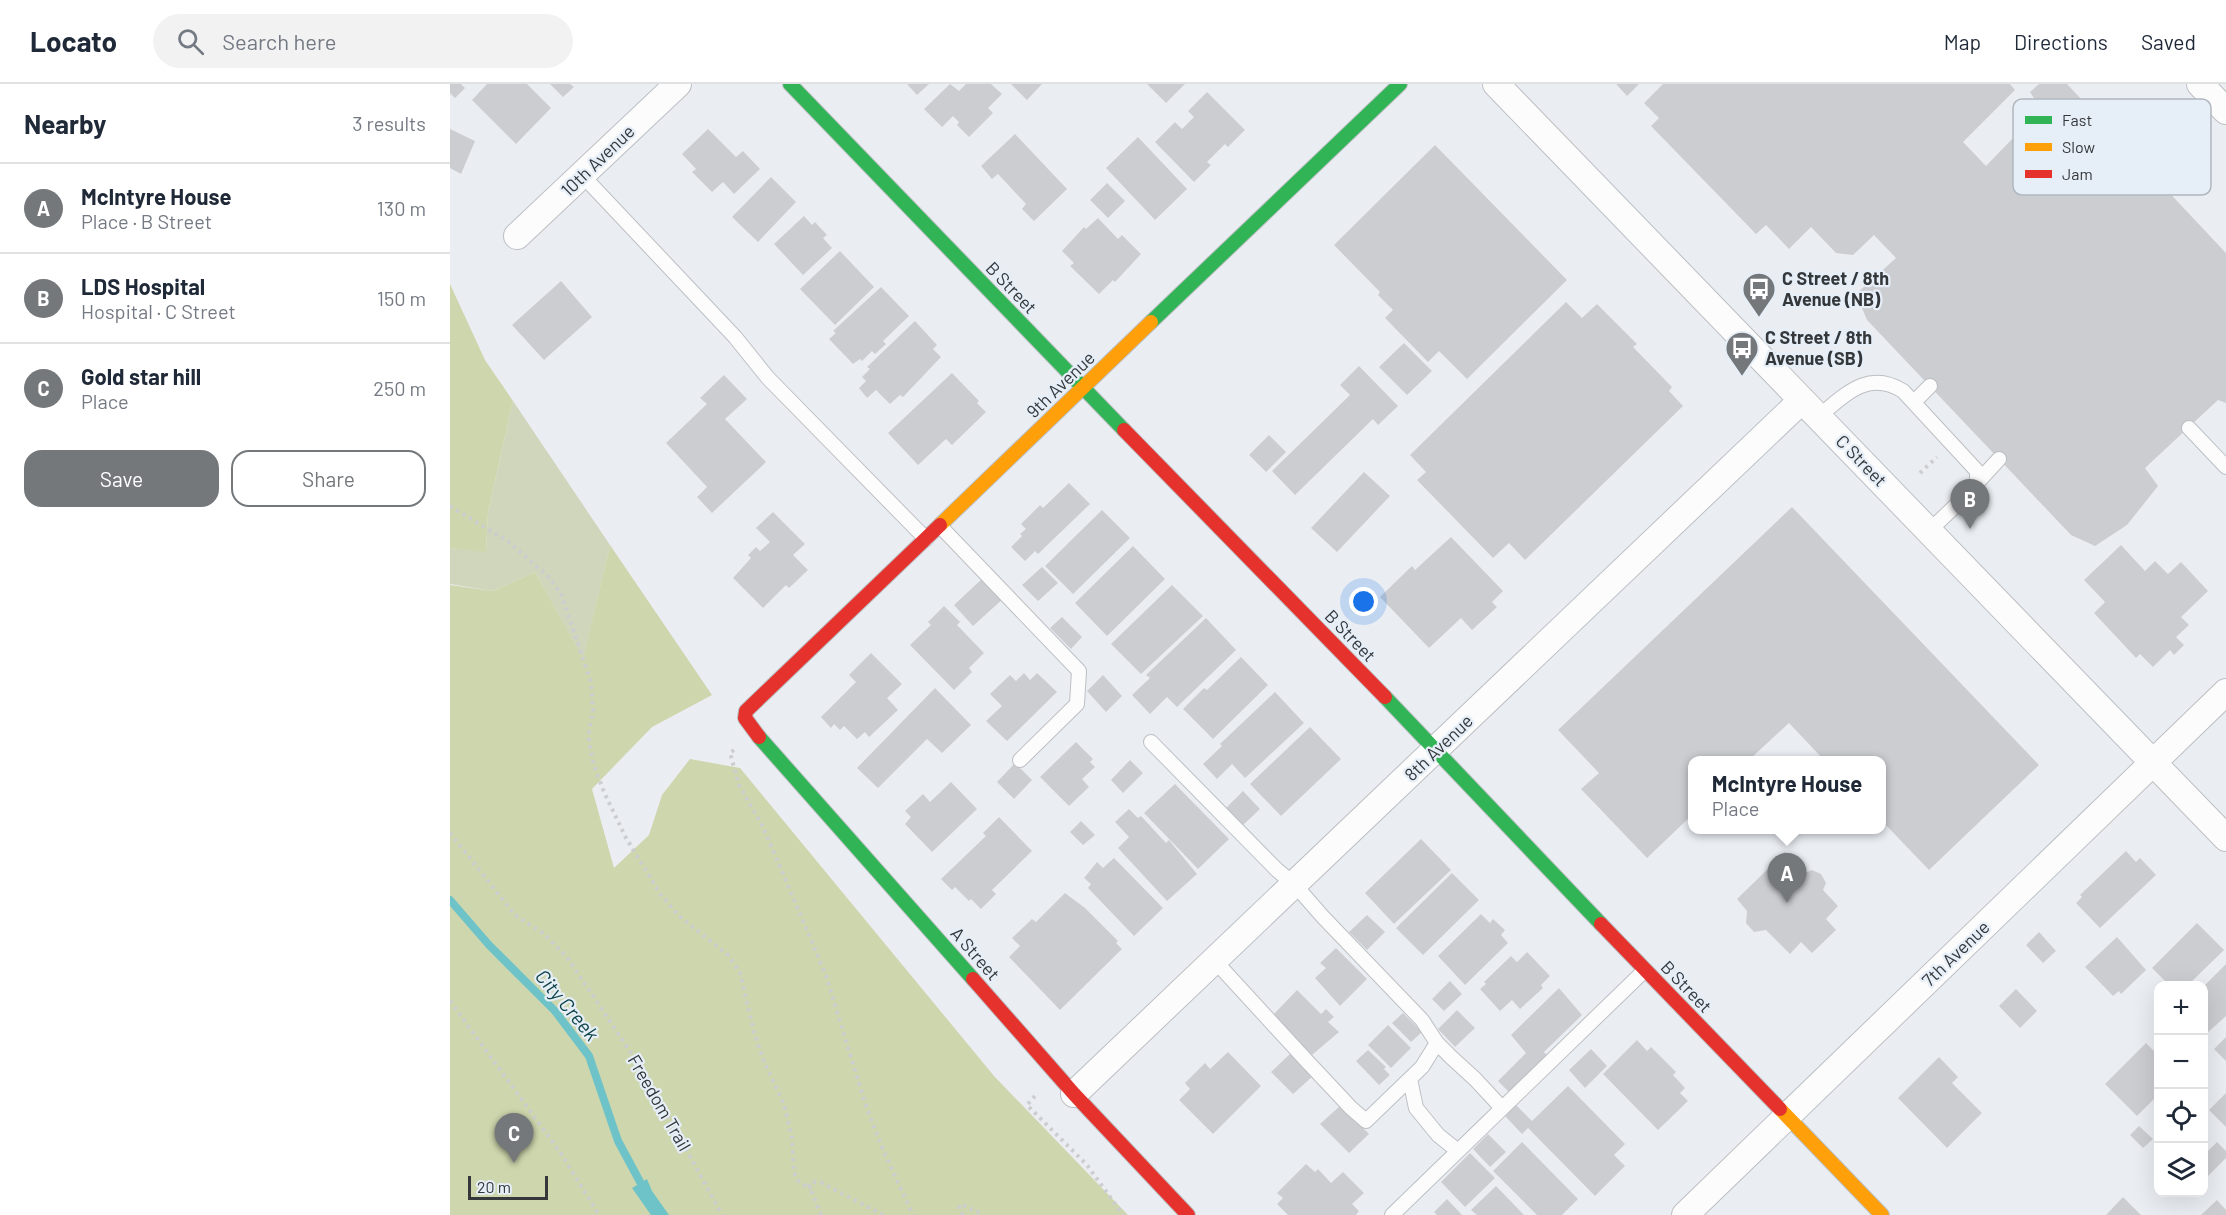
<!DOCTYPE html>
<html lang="en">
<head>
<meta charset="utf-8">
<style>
  body { margin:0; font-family:Barlow,sans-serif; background:#f2f2f3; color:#1f2937 }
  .controls { position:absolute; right:18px; bottom:18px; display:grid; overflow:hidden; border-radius:12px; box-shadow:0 6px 24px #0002 }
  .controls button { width:54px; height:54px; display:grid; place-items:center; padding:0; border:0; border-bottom:2px solid #e0e1e3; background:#fff; color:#1f2937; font:30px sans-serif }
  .scale { position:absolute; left:18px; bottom:15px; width:80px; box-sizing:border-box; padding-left:6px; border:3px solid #35383b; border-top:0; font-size:16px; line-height:21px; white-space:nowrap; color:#35383b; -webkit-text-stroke:4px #e6eef7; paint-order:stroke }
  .you { position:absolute; left:914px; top:518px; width:21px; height:21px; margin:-15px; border:4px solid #fff; border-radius:50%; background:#1a73e8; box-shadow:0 0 0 9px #1a73e833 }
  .badge { display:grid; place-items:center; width:39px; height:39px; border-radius:50%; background:#74787b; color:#fff; font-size:20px; font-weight:700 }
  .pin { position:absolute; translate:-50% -50px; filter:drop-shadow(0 2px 3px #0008) }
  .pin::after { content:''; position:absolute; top:32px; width:21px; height:18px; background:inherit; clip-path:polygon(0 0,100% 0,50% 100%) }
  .popup { position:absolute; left:1238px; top:672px; width:198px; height:78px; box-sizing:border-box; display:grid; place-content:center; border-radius:12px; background:#fff; filter:drop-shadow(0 2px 4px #0005); font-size:20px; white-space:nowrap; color:#747a83 }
  .popup b { font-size:22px; color:#1f2937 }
  .popup::after { content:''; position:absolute; left:50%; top:100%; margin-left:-12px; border:12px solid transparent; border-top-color:#fff }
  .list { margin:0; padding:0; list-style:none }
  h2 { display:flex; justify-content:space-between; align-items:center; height:78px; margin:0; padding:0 24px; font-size:26px }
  h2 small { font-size:20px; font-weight:400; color:#747a83 }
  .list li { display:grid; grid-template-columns:39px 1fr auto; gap:18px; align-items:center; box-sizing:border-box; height:90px; padding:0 24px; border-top:2px solid #e0e1e3 }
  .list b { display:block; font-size:22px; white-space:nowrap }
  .list p { margin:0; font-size:20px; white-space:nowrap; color:#747a83 }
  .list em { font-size:20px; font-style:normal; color:#747a83 }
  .actions { display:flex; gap:12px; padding:18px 24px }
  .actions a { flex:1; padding:14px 0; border:2px solid #74787b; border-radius:18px; text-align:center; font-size:21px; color:#74787b }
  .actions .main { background:#74787b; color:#fff }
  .icon { flex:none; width:33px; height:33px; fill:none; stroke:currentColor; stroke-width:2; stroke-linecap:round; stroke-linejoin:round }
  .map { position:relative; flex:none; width:1776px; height:1131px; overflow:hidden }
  header { display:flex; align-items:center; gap:36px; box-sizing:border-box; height:84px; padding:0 30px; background:#fff; border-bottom:2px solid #e0e1e3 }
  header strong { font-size:28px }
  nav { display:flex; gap:33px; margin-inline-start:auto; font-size:21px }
  .search { width:420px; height:54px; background:#f2f2f3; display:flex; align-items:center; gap:15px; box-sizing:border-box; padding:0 21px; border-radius:33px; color:#747a83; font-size:22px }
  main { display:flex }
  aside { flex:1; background:#fff }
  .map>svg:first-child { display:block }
  .green { fill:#d0d6bb }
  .forest { fill:#ced6ad }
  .water { fill:#6ec3c8 }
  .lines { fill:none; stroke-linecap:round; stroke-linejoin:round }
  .stream { stroke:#6ec3c8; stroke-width:8 }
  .building { fill:#cccdd1 }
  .lane-casing { stroke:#bcbfc3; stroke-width:16 }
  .street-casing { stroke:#bcbfc3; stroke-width:28 }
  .fast-casing { stroke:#bcbfc3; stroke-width:16 }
  .slow-casing { stroke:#bcbfc3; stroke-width:16 }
  .jam-casing { stroke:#bcbfc3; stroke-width:16 }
  .path { stroke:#cbcdcf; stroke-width:4; stroke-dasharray:3 4.5; stroke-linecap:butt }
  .lane { stroke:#fcfcfd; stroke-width:14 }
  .street { stroke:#fcfcfd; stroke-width:26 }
  .fast { stroke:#30b455; stroke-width:14 }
  .slow { stroke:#ff9f0a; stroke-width:14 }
  .jam { stroke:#e5322d; stroke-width:14 }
  .labels { text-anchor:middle; stroke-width:4.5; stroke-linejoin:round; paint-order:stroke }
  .street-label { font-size:18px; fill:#35383b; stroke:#e6eef7 }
  .poi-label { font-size:18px; font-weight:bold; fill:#35383b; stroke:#e6eef7; text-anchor:start }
  .water-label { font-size:20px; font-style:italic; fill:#0d4245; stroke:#e6eef7 }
  .key { fill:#e6eef7; stroke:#b1b7bf; stroke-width:1.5 }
  .key-label { font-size:16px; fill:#35383b }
</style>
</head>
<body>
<header>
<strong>Locato</strong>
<div class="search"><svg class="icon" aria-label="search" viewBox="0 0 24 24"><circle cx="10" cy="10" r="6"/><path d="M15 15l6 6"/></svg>Search here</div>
<nav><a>Map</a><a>Directions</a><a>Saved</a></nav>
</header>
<main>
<aside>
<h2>Nearby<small>3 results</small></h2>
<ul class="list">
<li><span class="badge">A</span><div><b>McIntyre House</b><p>Place · B Street</p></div><em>130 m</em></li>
<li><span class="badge">B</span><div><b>LDS Hospital</b><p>Hospital · C Street</p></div><em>150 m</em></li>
<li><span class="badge">C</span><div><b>Gold star hill</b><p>Place</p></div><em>250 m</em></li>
</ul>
<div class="actions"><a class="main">Save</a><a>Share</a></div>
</aside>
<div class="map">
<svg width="1776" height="1131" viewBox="0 0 1776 1131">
  <rect width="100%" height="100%" fill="#eaeef3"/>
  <path class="green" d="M63,317L160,461L133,575L85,488L43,507L0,500V464L36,467L38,428Z"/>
  <path class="forest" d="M0,200L35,276L63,317L38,428L36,468L0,464Z
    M160,461L262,611L202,643L142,705L164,784L199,751L212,711L240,675L290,684L544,992L678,1131H0V501L43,507L85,488L133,574Z"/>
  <path class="water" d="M197,1095L202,1107L219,1131H201L182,1104Z"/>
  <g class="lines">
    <path class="stream" d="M0,816L39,861L105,927L139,972L168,1057L195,1107"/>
  </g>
  <path class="building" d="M0,0H11L15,4L5,14L0,9Z
    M37,0H77L101,24L66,60L22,16Z
    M100,0H120L124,3L113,13Z
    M457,0H479L467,11Z
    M500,0L509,7L516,0H541L552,10L538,24L543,29L519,53L507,41L509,38L503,32L492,43L474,25Z
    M561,0H592L577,16Z
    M697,0H735L716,19Z
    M1166,0H1189L1177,12Z
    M1213,0H1560L1565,6L1513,58L1536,82L1591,25L1580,8L1589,0H1617L1776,169V319L1768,316L1695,384L1708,402L1677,441L1645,462L1621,451L1417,236L1406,210L1446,174L1424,151L1403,171L1386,169L1361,143L1339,165L1316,141L1306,150L1201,42L1209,34L1194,19Z
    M757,8L795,46L778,63L775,60L757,78L761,81L744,98L705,58L725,38L732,45L744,33L738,27Z
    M0,45L25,57L11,90L0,84Z
    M258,45L286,73L293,67L310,85L284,110L273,98L262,108L242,88L246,85L232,70Z
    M565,50L617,105L584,137L572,125L576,120L548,90L542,95L531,82Z
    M688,53L737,105L705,136L656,84Z
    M985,61L1117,196L1017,295L989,267L978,278L935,234L943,226L928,211L930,208L884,161Z
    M321,93L346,118L308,158L282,133Z
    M657,99L675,117L658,134L640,116Z
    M354,132L362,141L365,138L377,151L373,154L382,164L353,191L324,160Z
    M648,134L668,155L672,151L691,170L665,198L663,196L649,210L620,182L624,179L612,167L634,143L636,145Z
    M390,167L424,203L385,241L350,205Z
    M111,197L142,233L94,276L62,241Z
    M431,203L459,232L433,257L436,260L425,270L422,267L412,277L410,275L403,280L379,255L386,249L383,247Z
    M1116,218L1132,234L1147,220L1187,260L1183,263L1222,303L1219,307L1233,322L1075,476L1059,459L1043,474L967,396L976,388L960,371Z
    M465,237L487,261L483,265L491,273L453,313L450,311L440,320L426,306L417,314L409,304L416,297L412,293L420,285L417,283Z
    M954,259L982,287L957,311L929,283Z
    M909,282L948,322L928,341L923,335L845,411L822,387L900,311L890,301Z
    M502,289L529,317L527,319L536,328L502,361L496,355L468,381L438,349Z
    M274,291L297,315L275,335L316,378L262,429L247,413L257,403L216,359L257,320L250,314Z
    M819,351L836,368L816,388L799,371Z
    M914,388L940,412L887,468L861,444Z
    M619,399L640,420L588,470L585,467L575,477L561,463L572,452L570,450L576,445L571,440L590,421L593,424Z
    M1342,423L1589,681L1479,786L1432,737V676H1374L1339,639L1299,676H1242V731L1197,774L1131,705L1149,689L1108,646Z
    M652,426L680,454L623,510L595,482Z
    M323,428L355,460L343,471L358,486L339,504L336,501L313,524L283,494L301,474L298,471L306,463L310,467L320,458L306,444Z
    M1001,453L1053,507L1042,518L1047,523L1022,546L1011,534L979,564L930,513L962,482L965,486Z
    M1671,461L1695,487L1705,477L1718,490L1731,478L1758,507L1731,533L1739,541L1726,553L1734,561L1724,571L1720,566L1703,583L1690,570L1686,574L1644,529L1655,518L1634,496Z
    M683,462L715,495L657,552L625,519Z
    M592,483L608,499L588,517L572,501Z
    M534,493L554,514L523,542L504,521Z
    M722,501L753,532L691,590L661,560Z
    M494,522L510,538L507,541L534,569L519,584L522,588L504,606L460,561L481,541L478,538Z
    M612,533L632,553L621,565L600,544Z
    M756,534L786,566L727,623L717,613L700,630L682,611L700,594L696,591Z
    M421,569L452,600L437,614L448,626L419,653L415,648L407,655L394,642L390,646L384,640L381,644L371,633L406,598L399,591Z
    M791,573L818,601L763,655L733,625L754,604L757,606Z
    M574,589L580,596L587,589L607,608L557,657L536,637L552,622L540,610L560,591L566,597Z
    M653,591L672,612L656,628L637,607Z
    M485,604L521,641L492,669L477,655L428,704L407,684Z
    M825,608L854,639L795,694L782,680L767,695L753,680L772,662L770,660Z
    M860,643L891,675L831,732L800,700Z
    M626,658L643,675L640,678L645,683L632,695L639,703L619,722L590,693Z
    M680,676L693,689L673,709L661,696Z
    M565,679L582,696L564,715L547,698Z
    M501,698L527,725L482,768L455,740L461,733L455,727L473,710L480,718Z
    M725,700L779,755L748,785L694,729Z
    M793,707L810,725L792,742L775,725Z
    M679,725L688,734L691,732L716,759L719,756L747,790L717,817L668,764L679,753L665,738Z
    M549,733L582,767L542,806L546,810L531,825L521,815L519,817L505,803L502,806L491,795L536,752L533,749Z
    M631,737L645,751L633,761L620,748Z
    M971,755L1001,786L944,840L915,809Z
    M1676,767L1686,778L1690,774L1706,791L1650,844L1626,819L1632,813L1630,811Z
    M1335,768L1355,789L1362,786L1371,790L1376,799L1373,806L1388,822L1376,835L1386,846L1362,869L1351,858L1340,870L1316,846L1304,848L1296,839L1297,827L1287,815Z
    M664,774L713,824L684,852L638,804L641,800L634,794L647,778L653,784Z
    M1002,789L1029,816L973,871L946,844Z
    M615,809L635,824L668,857L666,859L672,865L610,926L559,873L570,862L562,854L582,835L586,838Z
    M1031,830L1040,839L1043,835L1055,846L1051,851L1058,859L1015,901L988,872Z
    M917,831L935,848L917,866L899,848Z
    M1747,839L1774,866L1737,902H1720L1702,884Z
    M1589,848L1606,867L1593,879L1576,861Z
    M1667,853L1696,886L1671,910L1669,907L1663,912L1635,883Z
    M886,864L917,895L890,922L865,894L876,884L870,879Z
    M1077,868L1100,892L1091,901L1093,904L1070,925L1062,916L1050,927L1030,905L1036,900L1034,898L1061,872L1067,878Z
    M1776,880V932L1756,950L1754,948V902Z
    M1000,897L1012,910L994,927L982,915Z
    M1109,904L1132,931L1094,968L1099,974L1061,1010L1048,997L1076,969L1061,951Z
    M1566,905L1587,927L1570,944L1549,922Z
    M847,906L871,930L876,925L884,933L878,938L889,948L862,971L823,931Z
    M1007,926L1025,944L1005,963L988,945Z
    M953,929L972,948L961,958L942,939Z
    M938,941L961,964L941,984L918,961Z
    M1776,953V977L1764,965Z
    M1187,956L1197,967L1201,963L1226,988L1223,991L1235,1004L1230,1009L1238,1017L1208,1046L1153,990Z
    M1696,959L1708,971V1011L1687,1032L1655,1000Z
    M1141,965L1157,982L1135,1004L1119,986Z
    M918,966L936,983L934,985L940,991L929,1001L906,977Z
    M778,968L811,1002L763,1050L729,1016L740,1005L735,999L755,979L760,985Z
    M841,969L863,992L843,1010L821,988Z
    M1489,973L1508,993L1502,999L1532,1029L1497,1064L1448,1014Z
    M1118,1002L1175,1060L1164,1071L1175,1082L1145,1112L1078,1044L1072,1050L1055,1032L1066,1021L1082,1037Z
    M1776,1009V1043L1759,1026Z
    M891,1021L919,1050L899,1069L870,1040Z
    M1689,1042L1703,1055L1693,1064L1680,1051Z
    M1038,1050L1056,1068L1040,1083L1023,1065Z
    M1072,1058L1128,1115L1112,1131H1087L1043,1087Z
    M1767,1058L1776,1067V1074L1757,1093L1754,1089V1071Z
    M1020,1069L1045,1094L1015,1123L991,1098Z
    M856,1080L865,1088L868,1085L881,1099L893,1088L914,1109L902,1120L909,1127L906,1131H838L827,1120L833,1114L827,1109Z
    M1046,1102L1074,1131H1027L1021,1126Z
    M1673,1113L1691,1131H1656Z
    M997,1115L1012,1131H987L984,1128Z
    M1767,1116L1776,1126V1131H1751Z"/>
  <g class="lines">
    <g class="lane-casing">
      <path id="lane" d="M133,92L285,253L318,294L476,455
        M1464,318L1480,302
        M1368,333C1395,311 1418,285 1453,307L1527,387V399L1523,405L1479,447
        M1739,344L1776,383
        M1527,399L1549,375
        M490,442L629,587L627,620L570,676
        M701,658L827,786L845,801L873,833L972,936L987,959L1002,974L1025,995L1052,1024
        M765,877L855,975L901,1024L916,1037L972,983L987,959
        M960,995L966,1024L988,1051L1008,1067
        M942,1131L1195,886"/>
    </g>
    <g class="street-casing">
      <path id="street" d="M1046,0L1776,754
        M1750,0L1776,27
        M67,152L228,0
        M624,1010L1352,316
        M1235,1131L1776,608"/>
    </g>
    <g class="fast-casing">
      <path id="fast" d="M340,0L674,346
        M701,238L950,0
        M935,613L1151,840
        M309,653L523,895"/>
    </g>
    <g class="slow-casing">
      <path id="slow" d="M490,441L701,238
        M1330,1025L1432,1131"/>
    </g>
    <g class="jam-casing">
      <path id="jam" d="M674,346L935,613
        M309,653L295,634L296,627L490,441
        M1151,840L1330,1025
        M523,895L624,1010L738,1131"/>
    </g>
    <path class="path" d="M1470,389L1487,373
      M0,422L59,458L100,494L111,510L141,598L143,626L139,648V658L144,681L154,708L176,754L211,811L229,832L278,871L290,889L304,948L314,978L334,1020L342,1054L344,1089L349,1098L361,1105
      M284,666L280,669L289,701L313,743L363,860L376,892L417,1025L434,1068L463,1131
      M0,749L65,831L94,850L117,873L195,990L272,1131
      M0,917L112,1071L149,1131
      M585,1012L577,1021L637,1081L673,1131
      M371,1131L359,1101L362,1098L372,1099L433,1131
      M513,1131L509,1124L511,1120L534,1131"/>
    <use href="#lane" class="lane"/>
    <use href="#street" class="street"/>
    <use href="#fast" class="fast"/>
    <use href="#slow" class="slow"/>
    <use href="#jam" class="jam"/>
  </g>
  <defs>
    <g id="bus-pin" transform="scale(1.725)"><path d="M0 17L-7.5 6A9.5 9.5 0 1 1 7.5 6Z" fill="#74787b" stroke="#e6eef7"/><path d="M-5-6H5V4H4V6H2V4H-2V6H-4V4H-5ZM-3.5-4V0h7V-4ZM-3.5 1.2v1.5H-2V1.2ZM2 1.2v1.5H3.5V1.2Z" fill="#fff"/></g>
  </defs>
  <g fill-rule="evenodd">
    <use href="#bus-pin" x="1309" y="205"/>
    <use href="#bus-pin" x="1292" y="264"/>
  </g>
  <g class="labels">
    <g class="street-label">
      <text transform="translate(148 77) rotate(-44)" y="6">10th Avenue</text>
      <text transform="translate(561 204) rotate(46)" y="6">B Street</text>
      <text transform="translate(611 301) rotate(-44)" y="6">9th Avenue</text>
      <text transform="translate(1411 377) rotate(46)" y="6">C Street</text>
      <text transform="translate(900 552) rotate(46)" y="6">B Street</text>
      <text transform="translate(989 664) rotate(-44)" y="6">8th Avenue</text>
      <text transform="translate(525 870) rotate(49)" y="6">A Street</text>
      <text transform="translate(1506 870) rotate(-44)" y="6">7th Avenue</text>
      <text transform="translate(1236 903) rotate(46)" y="6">B Street</text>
      <text transform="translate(209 1019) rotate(60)" y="6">Freedom Trail</text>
    </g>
    <g class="poi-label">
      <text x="1332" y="201">C Street / 8th<tspan x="1332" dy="21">Avenue (NB)</tspan></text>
      <text x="1315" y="260">C Street / 8th<tspan x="1315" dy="21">Avenue (SB)</tspan></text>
    </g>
    <g class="water-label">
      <text transform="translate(117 921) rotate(50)" y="7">City Creek</text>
    </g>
  </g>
  <rect x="1563" y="15" width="198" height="96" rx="9" class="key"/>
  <rect x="1575" y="32" width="27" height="8" fill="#30b455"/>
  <rect x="1575" y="59" width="27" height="8" fill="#ff9f0a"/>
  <rect x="1575" y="86" width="27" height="8" fill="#e5322d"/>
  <g class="key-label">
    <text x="1612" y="42">Fast</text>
    <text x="1612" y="69">Slow</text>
    <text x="1612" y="96">Jam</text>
  </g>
</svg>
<div class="controls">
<button>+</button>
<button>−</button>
<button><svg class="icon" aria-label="locate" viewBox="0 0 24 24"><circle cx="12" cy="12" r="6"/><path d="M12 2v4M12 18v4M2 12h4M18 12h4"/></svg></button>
<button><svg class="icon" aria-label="layers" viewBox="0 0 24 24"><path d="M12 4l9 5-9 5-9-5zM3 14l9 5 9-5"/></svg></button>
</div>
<div class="scale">20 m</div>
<div class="you"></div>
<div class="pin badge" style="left:1337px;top:819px">A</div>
<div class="popup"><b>McIntyre House</b>Place</div>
<div class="pin badge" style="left:1520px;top:445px">B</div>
<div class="pin badge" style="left:64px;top:1079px">C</div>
</div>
</main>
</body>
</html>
